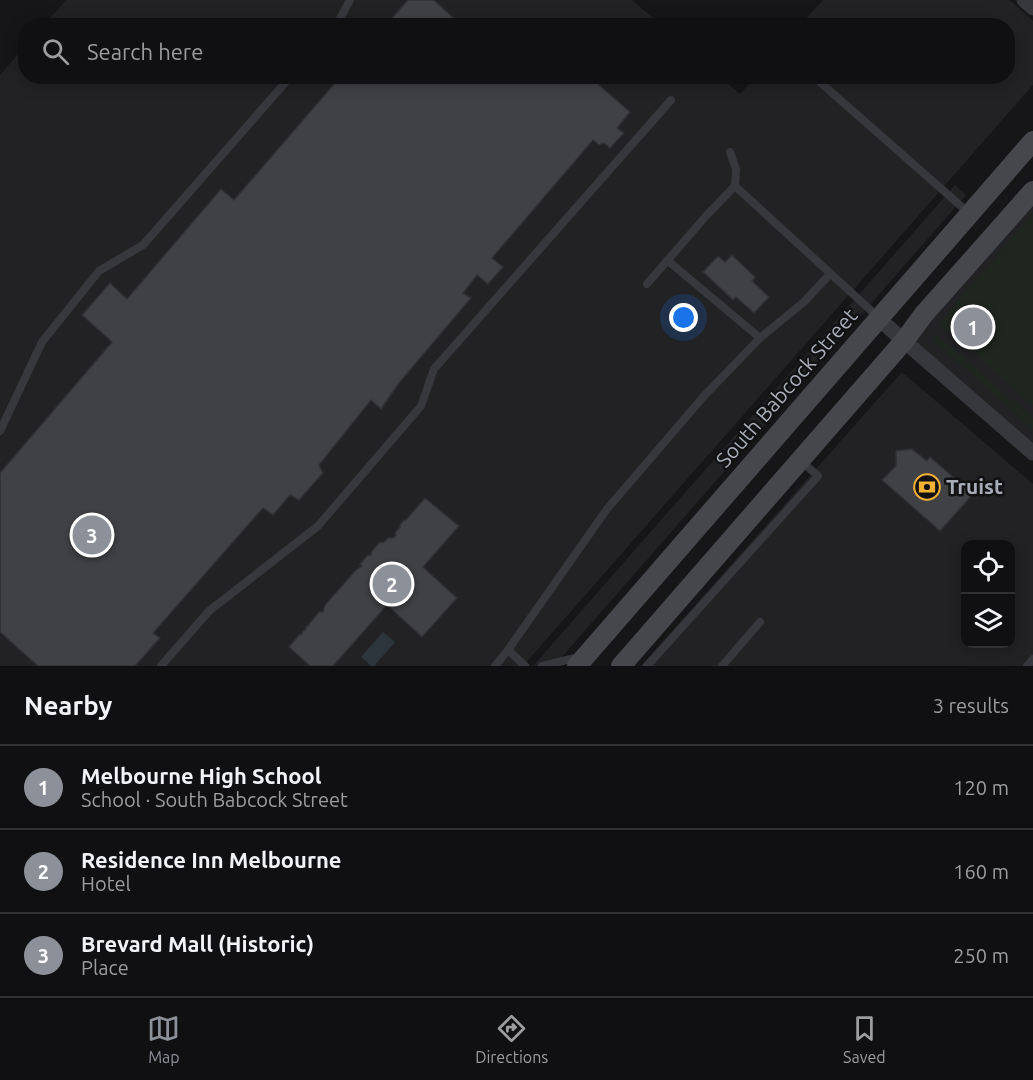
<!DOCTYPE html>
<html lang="en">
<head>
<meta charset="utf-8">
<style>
  body { margin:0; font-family:Ubuntu,sans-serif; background:#1e1e20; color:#f1f3f6 }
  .controls { position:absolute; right:18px; bottom:18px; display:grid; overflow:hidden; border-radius:12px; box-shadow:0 3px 15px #0003 }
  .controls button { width:54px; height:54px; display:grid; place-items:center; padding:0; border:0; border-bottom:2px solid #303032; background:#101012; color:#f1f3f6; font:30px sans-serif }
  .you { position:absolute; left:684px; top:318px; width:21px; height:21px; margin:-15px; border:4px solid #fff; border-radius:50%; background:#1a73e8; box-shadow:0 0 0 9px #1a73e833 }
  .badge { display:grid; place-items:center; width:39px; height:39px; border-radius:50%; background:#8c9099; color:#fff; font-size:20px; font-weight:700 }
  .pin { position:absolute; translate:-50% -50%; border:3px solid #fff; box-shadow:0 2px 6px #0006 }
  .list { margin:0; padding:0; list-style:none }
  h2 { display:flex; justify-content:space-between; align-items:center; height:78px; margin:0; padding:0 24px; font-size:26px }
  h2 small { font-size:20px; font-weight:400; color:#9c9d9f }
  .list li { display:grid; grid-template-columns:39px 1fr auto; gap:18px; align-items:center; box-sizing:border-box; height:84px; padding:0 24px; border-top:2px solid #303032 }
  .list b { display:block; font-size:22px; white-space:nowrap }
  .list p { margin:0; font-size:20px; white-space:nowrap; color:#9c9d9f }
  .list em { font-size:20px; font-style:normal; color:#9c9d9f }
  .icon { flex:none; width:33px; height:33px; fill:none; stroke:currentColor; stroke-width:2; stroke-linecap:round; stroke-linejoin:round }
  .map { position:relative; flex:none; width:1033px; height:666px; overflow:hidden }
  .search { position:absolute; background:#101012; box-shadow:0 3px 15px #0003; left:18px; right:18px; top:18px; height:66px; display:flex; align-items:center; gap:15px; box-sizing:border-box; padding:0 21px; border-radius:24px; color:#9c9d9f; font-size:22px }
  .sheet { height:330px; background:#101012 }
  nav { display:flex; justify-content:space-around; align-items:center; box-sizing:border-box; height:84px; border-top:2px solid #303032; background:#101012; font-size:16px; color:#9c9d9f }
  nav a { display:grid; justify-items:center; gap:3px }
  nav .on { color:#8c9099 }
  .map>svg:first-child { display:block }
  .built { fill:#222225; fill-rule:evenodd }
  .green { fill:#1e261f }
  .water { fill:#2c353c }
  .building { fill:#404145; stroke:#303034; stroke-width:1.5 }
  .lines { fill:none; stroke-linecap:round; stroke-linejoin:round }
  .lane { stroke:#37383d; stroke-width:8 }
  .street { stroke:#37383d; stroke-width:15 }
  .secondary { stroke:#45474d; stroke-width:20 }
  .labels { text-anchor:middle; stroke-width:5; stroke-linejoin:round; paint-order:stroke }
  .street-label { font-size:21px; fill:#a8adb8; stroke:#111113 }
  .poi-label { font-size:21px; font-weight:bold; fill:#a8adb8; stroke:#111113; text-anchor:start }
</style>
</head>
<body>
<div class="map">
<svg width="1033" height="666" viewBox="0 0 1033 666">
  <rect width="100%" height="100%" fill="#161618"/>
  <path class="built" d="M66,0H632L661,25L43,26Z
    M823,0H1010L1033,21V85L523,666H0V75L25,46L26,76H719L740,94L756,77L1008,76V26L800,25Z
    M955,185L966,195L554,666H533Z
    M1033,191V453L902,340Z
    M902,372L1033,484V666H641ZM966,544H1010V644H966Z"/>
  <path class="green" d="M1033,214V405L939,323Z
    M934,332L1033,418V429L934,341Z"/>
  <path class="water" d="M383,632L395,642L374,666H371L361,657Z"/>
  <path class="building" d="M408,0H434L462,26H385Z
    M341,76H589L630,112L617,128L624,133L610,148L604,143L599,145L593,140L492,258L503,267L488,284L477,275L463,293L471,298L399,383L381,409L371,400L319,465L323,473L299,500L290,495L273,515L263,508L153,633L160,638L135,666H38L0,632V473L112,342L82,315L110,283L127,299L221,189L234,200Z
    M732,255L755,277L752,281L769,297L754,313L736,297L733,300L703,272L718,256L725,262Z
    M912,449L927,461L930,457L973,494L940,531L882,480L896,466V451Z
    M425,498L459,526L423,567L457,598L422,637L387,605L333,666H310L289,647L299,635L302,634L303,631L306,629V627L309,625V624L319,612H323L325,605L355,571L362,566L360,564L368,555H371L372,551L379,543L384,542L388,538H394L396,535L395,533L400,527V525L404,520H406Z"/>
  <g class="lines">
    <path class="lane" d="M336,26L350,0
      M813,76L970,214
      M730,152L736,169L735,186L878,317
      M667,260L760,338
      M647,284L706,216L735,186
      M0,431L42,342L99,271L143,245L291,76
      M508,650L525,666
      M161,666L209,611L318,526L421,406L434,369L671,100
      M495,666L508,650L607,509L704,396L760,338L805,301L830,274
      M542,666L579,657
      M647,666L818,476L801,461
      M722,666L760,622
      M1027,666L1033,659"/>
    <path class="street" d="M1024,0L1033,8
      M879,319L1033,453"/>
    <path class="secondary" d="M577,666L1033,141
      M621,666L904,341L924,314L1033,191"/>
  </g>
  <defs>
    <g id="bank-ring" transform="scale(1.35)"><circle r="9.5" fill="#111113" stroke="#f2b134" stroke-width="1.5"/><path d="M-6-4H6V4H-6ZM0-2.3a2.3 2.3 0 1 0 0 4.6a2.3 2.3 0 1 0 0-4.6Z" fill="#f2b134"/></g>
  </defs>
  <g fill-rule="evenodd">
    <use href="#bank-ring" x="927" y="487"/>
  </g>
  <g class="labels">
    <g class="street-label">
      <text transform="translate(787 388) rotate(-49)" y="7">South Babcock Street</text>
    </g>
    <g class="poi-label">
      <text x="946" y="494">Truist</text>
    </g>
  </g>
</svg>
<div class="controls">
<button><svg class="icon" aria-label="locate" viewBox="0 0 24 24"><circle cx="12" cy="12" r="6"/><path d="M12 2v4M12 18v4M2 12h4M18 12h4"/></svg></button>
<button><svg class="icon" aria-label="layers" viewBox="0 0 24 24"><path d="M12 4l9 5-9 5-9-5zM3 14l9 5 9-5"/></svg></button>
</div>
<div class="you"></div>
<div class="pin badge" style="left:973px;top:327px">1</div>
<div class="pin badge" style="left:392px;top:584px">2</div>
<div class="pin badge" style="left:92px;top:535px">3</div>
<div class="search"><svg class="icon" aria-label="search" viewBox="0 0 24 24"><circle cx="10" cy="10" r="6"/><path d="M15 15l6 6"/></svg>Search here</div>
</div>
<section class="sheet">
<h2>Nearby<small>3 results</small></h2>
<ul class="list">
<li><span class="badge">1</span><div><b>Melbourne High School</b><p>School · South Babcock Street</p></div><em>120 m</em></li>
<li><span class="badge">2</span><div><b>Residence Inn Melbourne</b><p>Hotel</p></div><em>160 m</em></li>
<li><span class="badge">3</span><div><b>Brevard Mall (Historic)</b><p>Place</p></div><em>250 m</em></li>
</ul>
</section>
<nav>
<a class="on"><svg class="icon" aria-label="map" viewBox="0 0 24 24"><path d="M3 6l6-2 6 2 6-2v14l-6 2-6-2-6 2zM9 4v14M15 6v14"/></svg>Map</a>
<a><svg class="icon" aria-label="directions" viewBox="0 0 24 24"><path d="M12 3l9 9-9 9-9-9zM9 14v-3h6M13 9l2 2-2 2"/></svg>Directions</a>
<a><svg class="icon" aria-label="saved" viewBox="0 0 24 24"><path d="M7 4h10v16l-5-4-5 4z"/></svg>Saved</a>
</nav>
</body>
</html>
